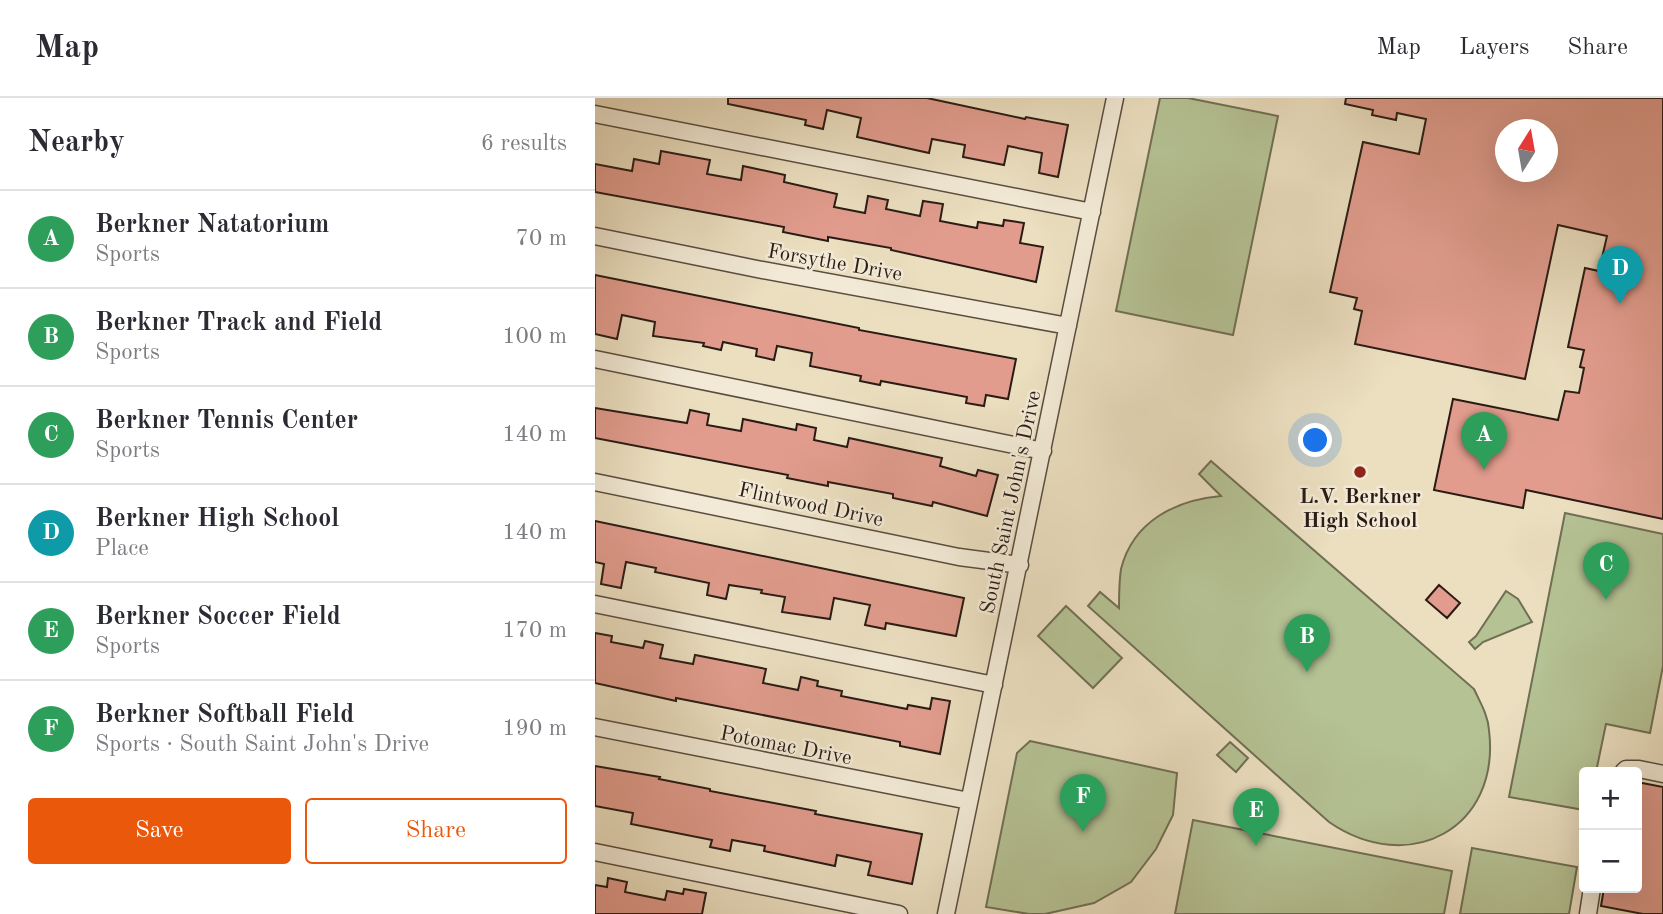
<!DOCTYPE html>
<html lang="en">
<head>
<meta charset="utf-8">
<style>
  body { margin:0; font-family:"Old Standard TT",serif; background:#f2f2f3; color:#2b2b33 }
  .controls { position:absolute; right:21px; bottom:21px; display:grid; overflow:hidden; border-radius:7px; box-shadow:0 7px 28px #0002 }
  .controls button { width:63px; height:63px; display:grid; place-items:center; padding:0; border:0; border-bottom:2px solid #e1e1e2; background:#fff; color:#2b2b33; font:35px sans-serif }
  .compass { position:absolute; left:900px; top:21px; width:63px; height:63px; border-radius:50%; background:#fff; box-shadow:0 7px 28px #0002; rotate:11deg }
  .you { position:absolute; left:721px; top:343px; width:24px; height:24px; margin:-18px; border:5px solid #fff; border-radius:50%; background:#1a73e8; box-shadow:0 0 0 10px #1a73e833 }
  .badge { display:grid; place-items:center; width:46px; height:46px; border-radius:50%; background:#ea580c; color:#fff; font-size:23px; font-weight:700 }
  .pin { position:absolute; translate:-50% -58px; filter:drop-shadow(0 2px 4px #0008) }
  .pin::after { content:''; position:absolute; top:37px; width:24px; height:21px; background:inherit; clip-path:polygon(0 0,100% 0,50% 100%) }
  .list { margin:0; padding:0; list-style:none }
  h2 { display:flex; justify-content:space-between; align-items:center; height:91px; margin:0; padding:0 28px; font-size:30px }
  h2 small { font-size:23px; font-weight:400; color:#7c7c81 }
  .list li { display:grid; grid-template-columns:46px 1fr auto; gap:21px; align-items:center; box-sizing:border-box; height:98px; padding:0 28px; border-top:2px solid #e1e1e2 }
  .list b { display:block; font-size:26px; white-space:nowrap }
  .list p { margin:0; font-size:23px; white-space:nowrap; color:#7c7c81 }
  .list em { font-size:23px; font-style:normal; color:#7c7c81 }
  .actions { display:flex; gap:14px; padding:21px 28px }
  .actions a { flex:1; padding:16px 0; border:2px solid #ea580c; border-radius:7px; text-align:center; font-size:24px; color:#ea580c }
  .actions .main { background:#ea580c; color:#fff }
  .map { position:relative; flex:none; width:1068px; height:816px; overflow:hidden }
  header { display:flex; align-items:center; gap:42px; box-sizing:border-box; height:98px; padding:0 35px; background:#fff; border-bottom:2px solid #e1e1e2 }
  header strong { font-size:33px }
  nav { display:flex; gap:38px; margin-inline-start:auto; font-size:24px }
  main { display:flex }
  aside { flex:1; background:#fff }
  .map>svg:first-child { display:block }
  .green { fill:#b5c294; stroke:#706f54; stroke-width:2 }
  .building { fill:#e19c8d; stroke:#2a1c15; stroke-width:2; fill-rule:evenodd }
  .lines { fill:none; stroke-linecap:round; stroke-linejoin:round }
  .minor-casing { stroke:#5a4d40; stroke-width:19 }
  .minor { stroke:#f2ead6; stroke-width:16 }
  .poi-dot { fill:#8f2418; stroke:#f2ead6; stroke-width:2.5 }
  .labels { text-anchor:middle; stroke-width:5; stroke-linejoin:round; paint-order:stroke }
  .street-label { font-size:21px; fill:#2a1c15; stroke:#f2ead6 }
  .poi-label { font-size:21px; font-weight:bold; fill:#2a1c15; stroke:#f2ead6 }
</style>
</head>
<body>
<header>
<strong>Map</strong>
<nav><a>Map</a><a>Layers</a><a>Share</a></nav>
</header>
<main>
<aside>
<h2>Nearby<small>6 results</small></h2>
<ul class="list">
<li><span class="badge" style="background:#2e9e5b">A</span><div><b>Berkner Natatorium</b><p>Sports</p></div><em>70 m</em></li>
<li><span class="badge" style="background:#2e9e5b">B</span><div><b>Berkner Track and Field</b><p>Sports</p></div><em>100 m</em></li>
<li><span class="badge" style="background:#2e9e5b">C</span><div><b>Berkner Tennis Center</b><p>Sports</p></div><em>140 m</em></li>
<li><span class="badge" style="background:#0f9aa8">D</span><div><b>Berkner High School</b><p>Place</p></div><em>140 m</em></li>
<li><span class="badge" style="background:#2e9e5b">E</span><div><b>Berkner Soccer Field</b><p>Sports</p></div><em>170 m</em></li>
<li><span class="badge" style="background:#2e9e5b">F</span><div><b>Berkner Softball Field</b><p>Sports · South Saint John's Drive</p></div><em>190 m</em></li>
</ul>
<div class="actions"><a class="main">Save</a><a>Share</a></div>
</aside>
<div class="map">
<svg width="1068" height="816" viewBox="0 0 1068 816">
  <rect width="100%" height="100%" fill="#ebdfc0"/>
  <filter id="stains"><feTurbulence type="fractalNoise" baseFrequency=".00286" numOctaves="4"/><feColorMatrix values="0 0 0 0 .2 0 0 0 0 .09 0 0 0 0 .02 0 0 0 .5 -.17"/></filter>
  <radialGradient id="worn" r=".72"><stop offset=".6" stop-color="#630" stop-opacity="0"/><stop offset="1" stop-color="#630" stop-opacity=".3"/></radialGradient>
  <path class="green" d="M565,0H593L683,18L638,237L521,213Z
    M616,363L879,591C885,604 893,617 894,632C906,731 814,779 734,724L493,508L505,494L524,510C524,497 524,484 526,471C538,423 581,402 626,398L604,376Z
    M970,415L1068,436V568L1055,635L1011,626L1001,674H989V712L914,699Z
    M911,493L923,501L937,524L888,544L880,551L874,544L881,538Z
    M471,508L527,560L498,590L443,538Z
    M435,643L582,675L578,717L561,751L536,784L499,805L450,816H434L391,809L422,655Z
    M635,644L653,660L641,674L622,657Z
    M598,722L857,773L849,816H580Z
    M877,750L982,769L974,816H865Z"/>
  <path class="building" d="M133,0H332L430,21L431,19L473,27L463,79L444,75L447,55L413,48L409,67L368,59L370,47L337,41L334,55L262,39L266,20L232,12L228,31L210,27L211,22L133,6Z
    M751,0H1068V421L931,392L928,410L839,392L858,301L963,322L970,293L984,295L989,270L985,269L989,252L973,249L990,170L1004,173L1012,138L963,127L930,281L760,246L767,213L759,211L762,200L735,194L768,44L824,56L831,21L802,15L801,22L777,17L778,12L750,6ZM911,32H953V74H911Z
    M66,53L115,62L112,76L146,82L148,68L190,77L189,84L242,96L239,109L270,115L273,98L293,102L291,111L325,118L328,103L348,106L345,123L382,130L383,124L408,128L409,122L429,125L425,145L448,149L441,184L296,152V150L233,139V143L188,134L189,129L0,94V66L37,73L39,61L64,66Z
    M0,177L264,230V232L421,261L413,301L391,297L389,308L371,305L372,299L286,283L285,287L265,283L266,278L215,268L217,255L182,248L179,262L161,258L162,251L128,244L126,252L108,248L109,245L58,238L60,224L27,217L22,241L0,236Z
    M0,310L92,325L95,312L114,316L112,327L146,333L148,321L201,332L202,326L221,330L219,342L252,349L254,340L347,360L345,368L381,378L383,372L403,377L392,418L338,404L337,408L298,400V396L233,384V388L192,380L193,377L0,340Z
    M0,423L369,500L361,538L291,525L290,531L270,527L275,507L239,500L235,521L187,514L190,499L166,495L167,492L134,487L131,501L112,497L114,485L60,474L61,470L31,464L26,490L6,486L9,466L0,464Z
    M844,487L865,505L852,520L831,502Z
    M0,535L17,538L16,544L48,550L50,543L68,547L65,560L98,566L100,557L171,571L168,585L203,592L206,579L223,583L222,588L247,593L246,598L312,611L313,607L335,611L337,600L355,603L345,656L305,648V644L81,600V603L0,585Z
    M0,668L65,679L64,681L115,691V693L221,713L220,716L327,736L317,786L273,777L276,764L242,757L240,768L169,753L170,748L137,742L135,753L115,749L117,742L36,726L38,715L0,708Z
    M1042,684L1068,689V816H1048L1006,808L1009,790H1042Z
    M13,780L32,784L30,794L70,802L72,793L88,796L89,791L111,795L107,816H0V787L12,789Z"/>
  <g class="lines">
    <g class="minor-casing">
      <path id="minor" d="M0,16L497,114
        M0,138L162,171L473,228
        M0,261L448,353
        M0,384L364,459L425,467
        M0,506L399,587
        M0,629L374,703
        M1028,674L1031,671H1044L1068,676
        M0,754L304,816
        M351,816L520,0
        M993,816L997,790"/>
    </g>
    <use href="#minor" class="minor"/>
  </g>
  <circle class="poi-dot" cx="765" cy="374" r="7"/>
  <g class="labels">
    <g class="street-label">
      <text transform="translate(240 164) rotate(10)" y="7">Forsythe Drive</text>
      <text transform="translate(415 404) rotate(-78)" y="7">South Saint John's Drive</text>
      <text transform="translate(216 406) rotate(12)" y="7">Flintwood Drive</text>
      <text transform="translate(191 647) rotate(11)" y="7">Potomac Drive</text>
    </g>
    <g class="poi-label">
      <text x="765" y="405">L.V. Berkner<tspan x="765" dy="24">High School</tspan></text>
    </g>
  </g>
  <rect width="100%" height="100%" filter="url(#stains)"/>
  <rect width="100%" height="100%" fill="url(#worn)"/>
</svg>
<div class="controls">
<button>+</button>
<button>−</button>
</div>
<svg class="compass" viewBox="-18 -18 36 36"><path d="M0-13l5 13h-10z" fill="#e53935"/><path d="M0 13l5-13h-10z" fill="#7c7c81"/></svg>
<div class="you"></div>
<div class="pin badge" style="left:889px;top:372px;background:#2e9e5b">A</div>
<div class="pin badge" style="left:712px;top:574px;background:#2e9e5b">B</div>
<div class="pin badge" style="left:1011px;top:502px;background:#2e9e5b">C</div>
<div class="pin badge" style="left:1025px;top:206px;background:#0f9aa8">D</div>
<div class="pin badge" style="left:661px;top:748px;background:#2e9e5b">E</div>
<div class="pin badge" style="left:488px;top:734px;background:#2e9e5b">F</div>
</div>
</main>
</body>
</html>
